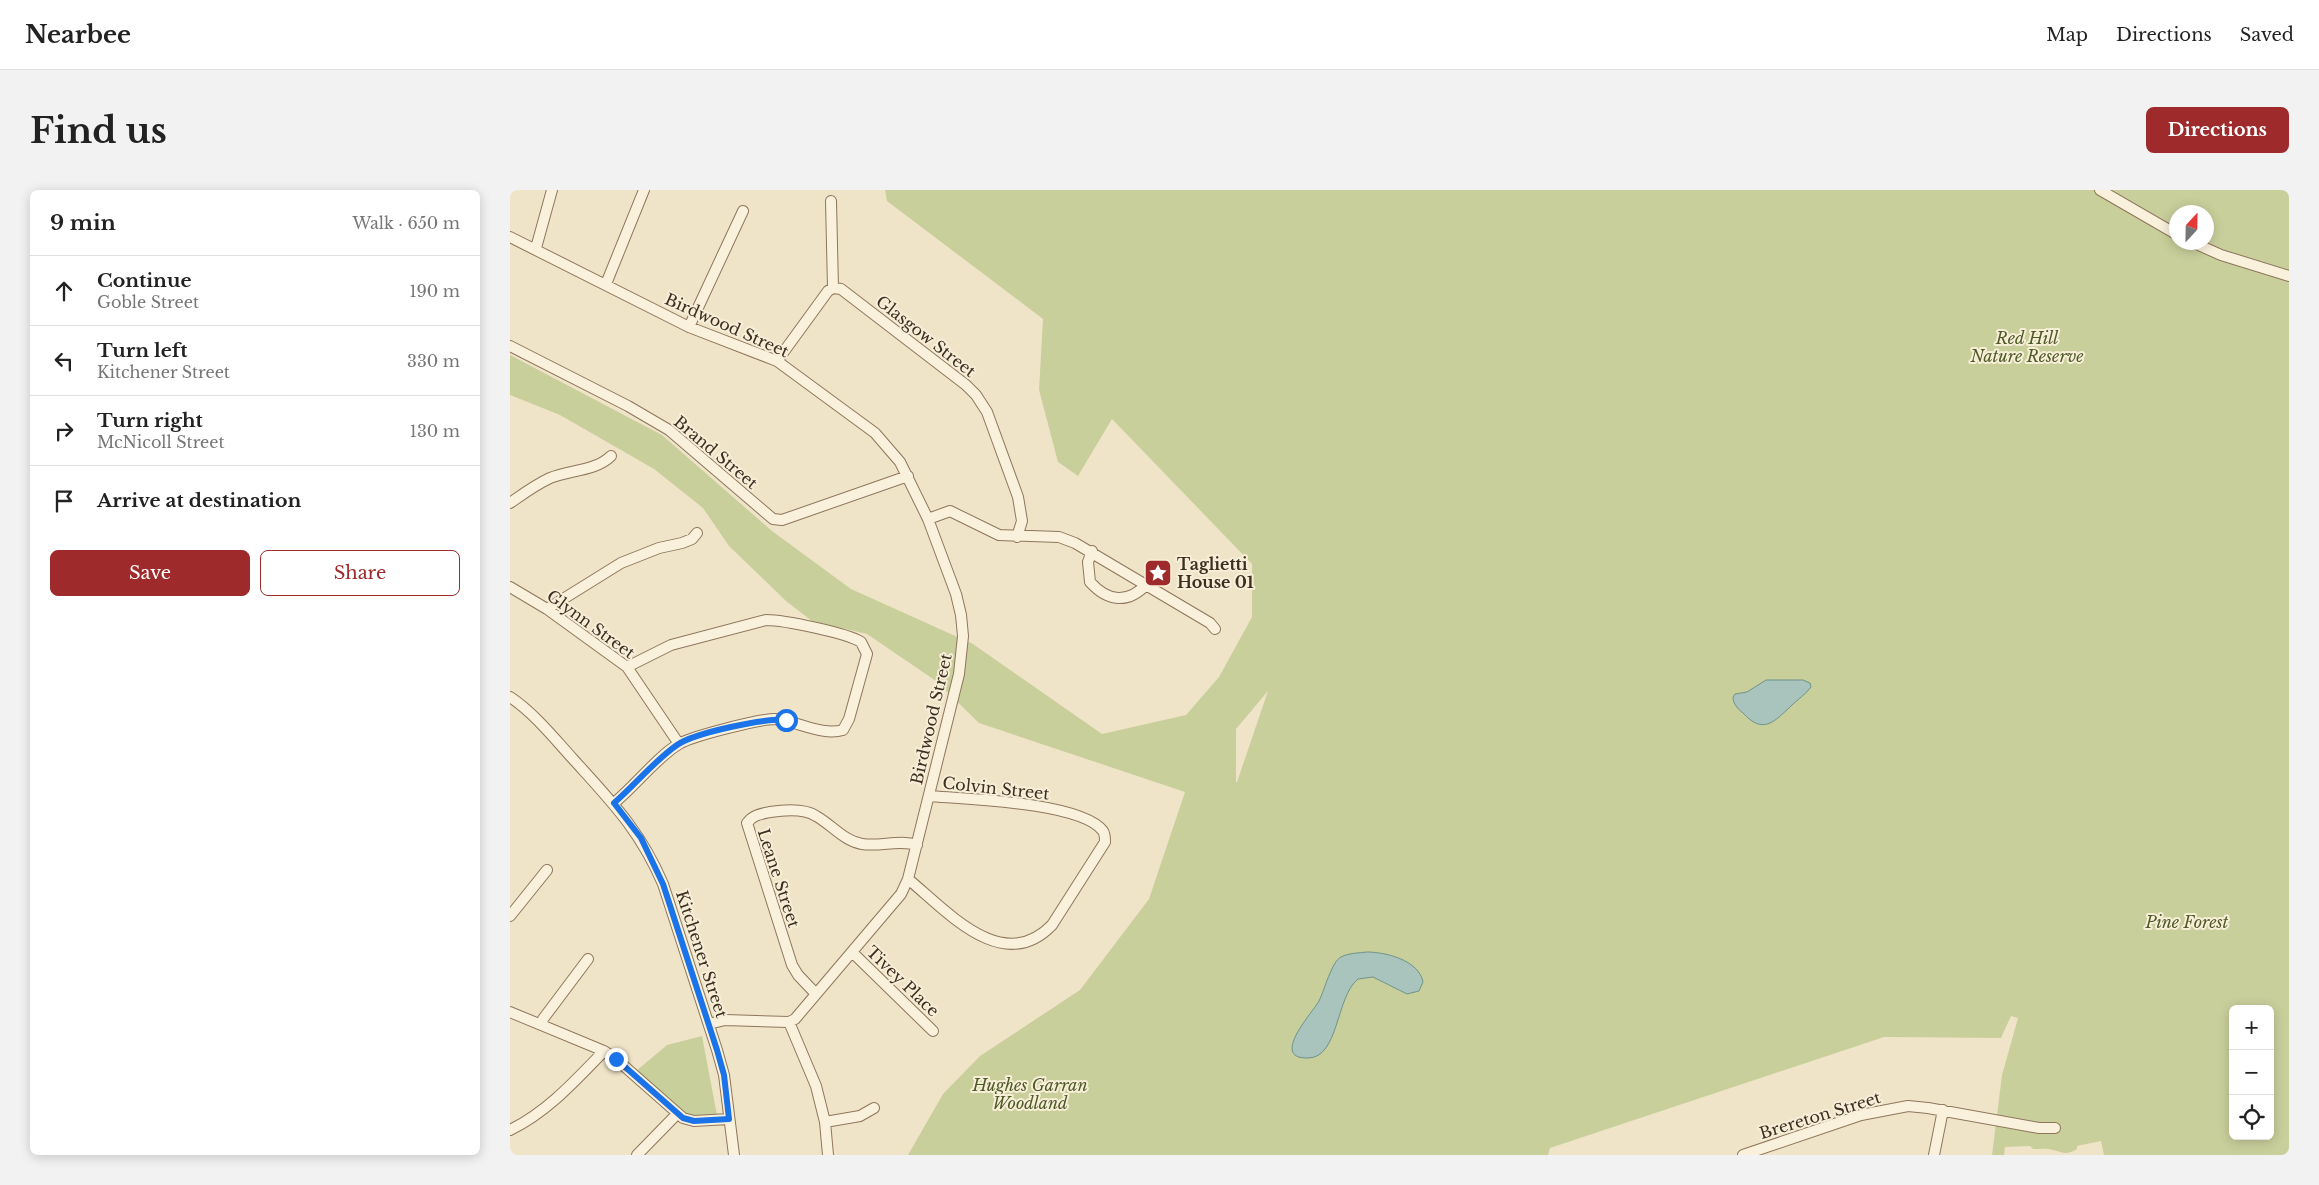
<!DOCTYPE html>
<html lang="en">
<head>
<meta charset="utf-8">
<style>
  body { margin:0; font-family:"Libre Baskerville",serif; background:#f2f2f2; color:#222 }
  .controls { position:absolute; right:15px; bottom:15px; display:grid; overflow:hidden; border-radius:8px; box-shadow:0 2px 12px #0003 }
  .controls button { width:45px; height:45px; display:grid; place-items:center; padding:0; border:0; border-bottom:1px solid #e0e0e0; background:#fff; color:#222; font:25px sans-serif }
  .compass { position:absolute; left:1659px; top:15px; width:45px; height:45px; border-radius:50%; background:#fff; box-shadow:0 2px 12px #0003; rotate:22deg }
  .stop { position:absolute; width:15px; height:15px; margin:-11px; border:4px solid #1a73e8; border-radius:50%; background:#fff }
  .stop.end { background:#1a73e8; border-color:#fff; box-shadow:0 1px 5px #0008 }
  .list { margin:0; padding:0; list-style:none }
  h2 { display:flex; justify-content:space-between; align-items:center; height:65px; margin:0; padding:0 20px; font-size:21px }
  h2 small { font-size:16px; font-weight:400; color:#767676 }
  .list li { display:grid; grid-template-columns:32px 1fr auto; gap:15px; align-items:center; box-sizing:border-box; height:70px; padding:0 20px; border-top:1px solid #e0e0e0 }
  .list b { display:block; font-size:19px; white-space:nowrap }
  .list p { margin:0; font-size:16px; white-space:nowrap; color:#767676 }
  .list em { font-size:16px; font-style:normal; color:#767676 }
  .actions { display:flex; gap:10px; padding:15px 20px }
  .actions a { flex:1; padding:11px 0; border:1px solid #9e2a2b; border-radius:8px; text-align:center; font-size:18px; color:#9e2a2b }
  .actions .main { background:#9e2a2b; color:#fff }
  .icon { flex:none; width:28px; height:28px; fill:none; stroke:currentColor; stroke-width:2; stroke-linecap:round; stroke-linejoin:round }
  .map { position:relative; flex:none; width:1779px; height:965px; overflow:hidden; border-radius:8px }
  header { display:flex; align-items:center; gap:30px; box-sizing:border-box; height:70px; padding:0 25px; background:#fff; border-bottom:1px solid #e0e0e0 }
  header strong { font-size:24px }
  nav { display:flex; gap:28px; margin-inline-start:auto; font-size:18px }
  .intro { display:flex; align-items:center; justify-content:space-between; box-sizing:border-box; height:120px; padding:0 30px }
  h1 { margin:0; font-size:35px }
  .button { padding:12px 22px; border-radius:8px; background:#9e2a2b; color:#fff; font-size:18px; font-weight:700 }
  main { display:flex; gap:30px; padding:0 30px }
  aside { flex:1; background:#fff; border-radius:8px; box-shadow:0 2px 12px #0003 }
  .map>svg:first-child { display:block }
  .green { fill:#c9cf9b; fill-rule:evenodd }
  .water { fill:#a9c4bc; stroke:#6f938a }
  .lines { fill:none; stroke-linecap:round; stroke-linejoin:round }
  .minor-casing { stroke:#8d765c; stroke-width:12 }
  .minor { stroke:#faf1dc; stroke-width:10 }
  .route { stroke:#1a73e8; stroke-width:6 }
  .labels { text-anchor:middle; stroke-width:4; stroke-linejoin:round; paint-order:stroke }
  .street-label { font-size:16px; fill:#3d2e20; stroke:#f7eed8 }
  .park-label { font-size:16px; font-style:italic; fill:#4d5a26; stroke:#f7eed8 }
  .poi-label { font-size:16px; font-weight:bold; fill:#3d2e20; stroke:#f7eed8; text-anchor:start }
</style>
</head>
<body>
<header>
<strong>Nearbee</strong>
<nav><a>Map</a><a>Directions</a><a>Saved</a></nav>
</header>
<div class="intro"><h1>Find us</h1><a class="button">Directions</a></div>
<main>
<aside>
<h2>9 min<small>Walk · 650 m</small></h2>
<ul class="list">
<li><svg class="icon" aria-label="ahead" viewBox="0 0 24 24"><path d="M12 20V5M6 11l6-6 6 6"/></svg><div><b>Continue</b><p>Goble Street</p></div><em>190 m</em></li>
<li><svg class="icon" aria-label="left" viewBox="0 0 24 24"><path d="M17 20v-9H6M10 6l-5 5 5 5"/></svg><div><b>Turn left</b><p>Kitchener Street</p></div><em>330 m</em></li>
<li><svg class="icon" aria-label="right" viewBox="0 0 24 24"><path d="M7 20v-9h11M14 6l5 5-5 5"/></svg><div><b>Turn right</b><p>McNicoll Street</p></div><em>130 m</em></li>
<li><svg class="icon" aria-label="arrive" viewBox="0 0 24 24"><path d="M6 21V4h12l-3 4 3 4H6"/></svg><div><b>Arrive at destination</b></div></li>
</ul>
<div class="actions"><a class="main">Save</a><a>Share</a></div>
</aside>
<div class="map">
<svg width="1779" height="965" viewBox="0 0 1779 965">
  <rect width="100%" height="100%" fill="#f0e4c8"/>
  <path class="green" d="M375,0H1779V965H1594L1591,951L1567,956V959C1557,965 1554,963 1543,960C1537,958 1530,959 1523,959L1520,956L1495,957L1494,965H1482L1492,885L1508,828L1501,826L1491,848L1374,847L1040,958L1038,965H398L433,904L470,866L570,800L639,709L675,602L469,533L426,491L357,444L302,431L276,411L219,356L193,318L144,279L50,225L0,205V165L152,245L262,341L341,399L463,454L592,544L676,525L709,487L742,427V374L602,229L568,286L548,272L529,200L533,129L377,11ZM1666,22H1696V52H1666ZM758,501L727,592H726V539ZM1723,819H1760V946H1723Z
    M192,846L207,925L205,926H180L173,922L126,881L157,855Z"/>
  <path class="water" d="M1256,490H1293L1300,493L1301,497C1296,504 1287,510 1281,516C1264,532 1253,545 1233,523C1228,519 1223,514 1223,507L1225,504L1237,502Z
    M857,762C875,762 909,770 913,792L909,801L897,804L863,787L848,789C826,806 829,868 798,868C759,869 803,822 809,811C814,801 822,771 831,767C838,763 849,763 857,762Z"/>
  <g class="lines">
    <g class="minor-casing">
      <path id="minor" d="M1590,0L1666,44
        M321,11L323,98
        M0,47L179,137L267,171L365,243L390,272L418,329L446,404L451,425L453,446L449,484L398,689L391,704L285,829L279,832L215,830L199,834
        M1682,52L1711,65L1779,86
        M26,58L42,0
        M96,94L134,0
        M179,137L233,21
        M0,156L118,216L159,240L263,329L272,330L398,286
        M267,171L318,101L323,98L331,99L456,195L466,205L477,222L508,307L512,331L507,347
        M0,313C13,304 25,295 40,288C59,280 86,281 101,266
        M418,329L440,321L489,345L549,347L565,353L700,433L705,439
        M582,361L578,372L580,392C598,412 618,414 637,394
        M0,397L37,419L117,477L169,554
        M37,419L111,373L149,358L172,353L182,349L187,343
        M0,507C24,523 44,548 63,569C101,611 130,640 153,694L207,860L214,885L224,965
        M104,613C124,597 149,565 169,554C182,546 250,529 265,529C288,531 311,546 333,540L339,529L357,464L351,452C337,443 274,430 256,430L161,455L117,477
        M398,689C437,721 493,786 542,735L595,652C595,647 595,644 593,641C571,612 455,609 419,606
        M0,726L37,680
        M342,762L423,841
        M306,804L288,785L282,775L237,633C243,625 250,624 260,622C274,620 294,618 306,626C322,635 334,651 352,654C370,657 390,649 407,655
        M0,822L94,861L106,869L173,928L184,931L219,929
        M279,832L306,896L315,932L318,965
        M32,835L33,829L78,769
        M315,932L350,926L364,918
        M0,940C37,922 65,891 94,861
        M127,965L167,924
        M1233,965L1351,925L1398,916L1418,918L1529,938H1545
        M1424,965L1433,920"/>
    </g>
    <use href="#minor" class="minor"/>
  </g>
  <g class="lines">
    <path class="route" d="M106,869L173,928L184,931L219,929L214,885L207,860L153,694L131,648L104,613C125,595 144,571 167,555C184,543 254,528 276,530"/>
  </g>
  <defs>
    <g id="sight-square" transform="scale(1.4375)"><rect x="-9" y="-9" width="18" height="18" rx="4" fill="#9e2a2b" stroke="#f7eed8"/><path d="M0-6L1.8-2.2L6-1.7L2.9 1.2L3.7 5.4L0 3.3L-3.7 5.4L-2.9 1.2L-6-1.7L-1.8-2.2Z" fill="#fff"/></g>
  </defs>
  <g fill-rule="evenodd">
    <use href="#sight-square" x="648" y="383"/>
  </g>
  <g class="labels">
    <g class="street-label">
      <text transform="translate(217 135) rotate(24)" y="6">Birdwood Street</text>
      <text transform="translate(416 146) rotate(38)" y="6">Glasgow Street</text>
      <text transform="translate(206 262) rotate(40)" y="6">Brand Street</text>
      <text transform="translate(81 434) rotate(36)" y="6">Glynn Street</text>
      <text transform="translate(421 529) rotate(-77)" y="6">Birdwood Street</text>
      <text transform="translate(486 598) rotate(6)" y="6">Colvin Street</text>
      <text transform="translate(269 688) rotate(72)" y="6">Leane Street</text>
      <text transform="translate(192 764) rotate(72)" y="6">Kitchener Street</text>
      <text transform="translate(393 791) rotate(44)" y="6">Tivey Place</text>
      <text transform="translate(1310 925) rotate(-17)" y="6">Brereton Street</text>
    </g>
    <g class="park-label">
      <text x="1517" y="154">Red Hill<tspan x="1517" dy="18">Nature Reserve</tspan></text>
      <text x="1677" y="738">Pine Forest</text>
      <text x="520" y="901">Hughes Garran<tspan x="520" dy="18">Woodland</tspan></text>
    </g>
    <g class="poi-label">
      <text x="667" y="380">Taglietti<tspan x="667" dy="18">House 01</tspan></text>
    </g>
  </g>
</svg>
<div class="controls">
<button>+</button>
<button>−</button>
<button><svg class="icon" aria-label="locate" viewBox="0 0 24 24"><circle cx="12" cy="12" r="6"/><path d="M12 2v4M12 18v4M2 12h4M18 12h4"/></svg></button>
</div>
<svg class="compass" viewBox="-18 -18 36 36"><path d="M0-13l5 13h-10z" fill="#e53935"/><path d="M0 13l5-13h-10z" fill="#767676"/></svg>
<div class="stop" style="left:276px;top:530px"></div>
<div class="stop end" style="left:106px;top:869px"></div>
</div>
</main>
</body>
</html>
